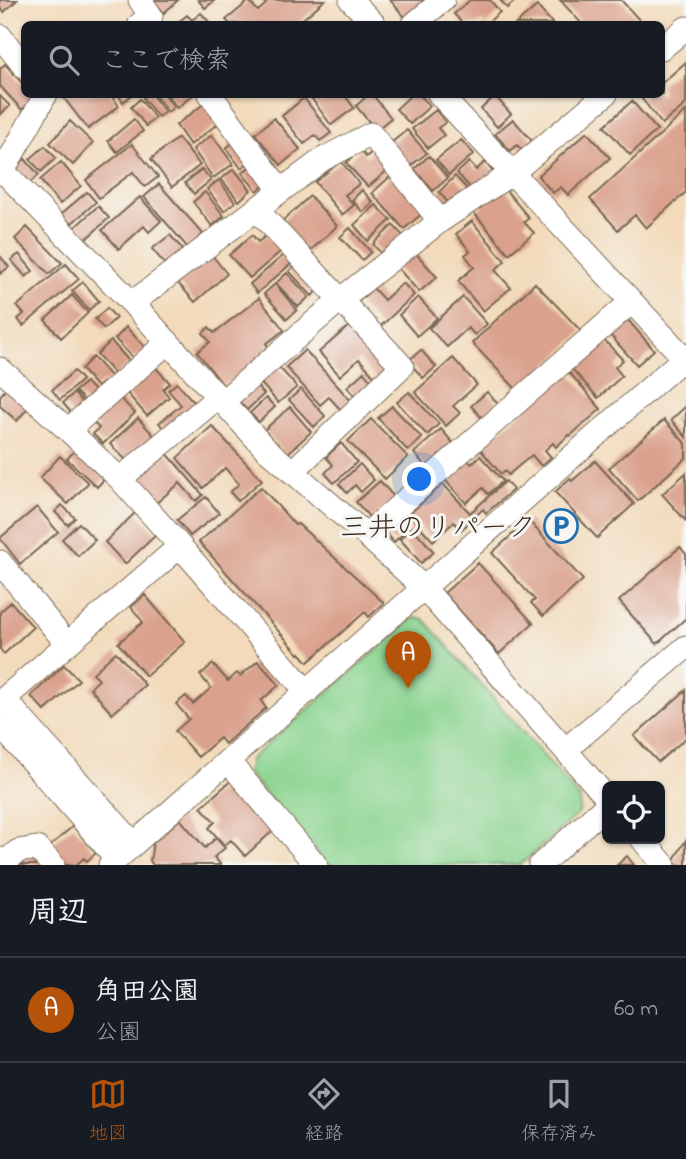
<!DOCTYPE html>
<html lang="ja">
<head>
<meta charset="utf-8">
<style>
  body { margin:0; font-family:"Indie Flower","Klee One",sans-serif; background:#242831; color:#f1f3f6 }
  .controls { position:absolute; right:21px; bottom:21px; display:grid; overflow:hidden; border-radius:10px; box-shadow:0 2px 5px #0004 }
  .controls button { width:63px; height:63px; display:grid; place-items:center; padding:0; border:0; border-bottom:2px solid #363941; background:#171b24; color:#f1f3f6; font:35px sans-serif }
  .you { position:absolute; left:420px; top:480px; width:24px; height:24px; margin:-18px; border:5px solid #fff; border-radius:50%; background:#1a73e8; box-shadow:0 0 0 10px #1a73e833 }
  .badge { display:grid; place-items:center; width:46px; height:46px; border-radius:50%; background:#b45309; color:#fff; font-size:23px; font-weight:700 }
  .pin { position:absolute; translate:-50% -58px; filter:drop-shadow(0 2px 4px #0008) }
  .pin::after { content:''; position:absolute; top:37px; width:24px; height:21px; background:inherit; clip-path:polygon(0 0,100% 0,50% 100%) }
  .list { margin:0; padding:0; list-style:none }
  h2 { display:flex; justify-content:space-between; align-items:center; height:91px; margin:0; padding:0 28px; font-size:30px }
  h2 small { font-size:23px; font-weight:400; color:#9ea1a6 }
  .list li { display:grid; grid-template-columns:46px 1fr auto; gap:21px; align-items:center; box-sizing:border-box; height:105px; padding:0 28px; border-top:2px solid #363941 }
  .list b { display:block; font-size:26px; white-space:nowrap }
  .list p { margin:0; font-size:23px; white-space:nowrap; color:#9ea1a6 }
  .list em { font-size:23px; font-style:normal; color:#9ea1a6 }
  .icon { flex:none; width:38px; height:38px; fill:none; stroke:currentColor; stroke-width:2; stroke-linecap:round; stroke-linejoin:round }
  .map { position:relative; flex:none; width:686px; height:865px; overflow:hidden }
  .search { position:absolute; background:#171b24; box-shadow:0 2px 5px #0004; left:21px; right:21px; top:21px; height:77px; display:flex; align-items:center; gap:18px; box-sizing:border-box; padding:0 24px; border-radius:10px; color:#9ea1a6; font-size:26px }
  .sheet { height:196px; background:#171b24 }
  nav { display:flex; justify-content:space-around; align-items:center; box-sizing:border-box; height:98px; border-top:2px solid #363941; background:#171b24; font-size:19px; color:#9ea1a6 }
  nav a { display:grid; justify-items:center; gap:4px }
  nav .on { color:#b45309 }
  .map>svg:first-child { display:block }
  .green { fill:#8ad48f; stroke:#627f56; stroke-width:2 }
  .building { fill:#daa18c }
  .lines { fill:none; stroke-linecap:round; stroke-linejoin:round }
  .minor-casing { stroke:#7b6855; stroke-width:25 }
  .minor { stroke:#fff; stroke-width:23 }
  .labels { text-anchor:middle; stroke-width:6; stroke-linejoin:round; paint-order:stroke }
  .poi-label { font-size:28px; fill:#3b2a1e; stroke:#f6f6f2; text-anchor:end }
</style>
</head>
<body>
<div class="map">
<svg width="686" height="865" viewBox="0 0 686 865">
  <rect width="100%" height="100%" fill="#f6f6f2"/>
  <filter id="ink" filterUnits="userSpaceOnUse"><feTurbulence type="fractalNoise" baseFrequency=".0143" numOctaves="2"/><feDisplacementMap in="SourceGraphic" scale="14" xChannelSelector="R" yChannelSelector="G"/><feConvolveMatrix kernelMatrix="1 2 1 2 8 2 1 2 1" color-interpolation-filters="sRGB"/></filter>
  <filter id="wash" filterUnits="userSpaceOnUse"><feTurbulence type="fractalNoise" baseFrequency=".00686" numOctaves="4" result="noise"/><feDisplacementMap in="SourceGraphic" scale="28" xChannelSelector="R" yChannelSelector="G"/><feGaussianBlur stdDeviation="1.57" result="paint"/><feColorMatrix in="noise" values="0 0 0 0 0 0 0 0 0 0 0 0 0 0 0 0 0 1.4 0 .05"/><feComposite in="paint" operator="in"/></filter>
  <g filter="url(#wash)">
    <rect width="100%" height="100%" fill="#f2daba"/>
    <path class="green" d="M414,618L424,619L580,798L579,813L520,865H328L247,773L250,759Z"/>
    <g id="blocks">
      <path class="building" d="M0,0H17L4,12L0,8Z
        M153,0H178L164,13Z
        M198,0H215L205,8Z
        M262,0H325L297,24H230L226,20L249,1L258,11L266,4Z
        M390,0H433L409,22Z
        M470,0H490L500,12L486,24L481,21L477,24H463L454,14Z
        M500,0H516L507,8Z
        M560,0H621L643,24H582Z
        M537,6L553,24H516Z
        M201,13L211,24H176L187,15L192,20Z
        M686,62V104L662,124L642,99L648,94H662V83Z
        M5,64L24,85V94H33L35,97L22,110L0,86V69Z
        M69,94H110L119,106L88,129L64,98Z
        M118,94H133L123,102Z
        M148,94H151L165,112L158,117L143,98Z
        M154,94H164L174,107L168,112Z
        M167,94H194L177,108Z
        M319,94H344L354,108L331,125L312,99Z
        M369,94H372L391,118L376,130L356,106Z
        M412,94H419L430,106L410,124L396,109Z
        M0,96L10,106L0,115Z
        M495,96L511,114L497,127L481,109Z
        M304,98L331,133L320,141L315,135L304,144L282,116Z
        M140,99L155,118L146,126L131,107Z
        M209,100L224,119L190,145L176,125Z
        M632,101L657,130L630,155L604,126Z
        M436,110L446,122L438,128L444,135L428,148L412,129Z
        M686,111V192L646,228L635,215L618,230L590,199Z
        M274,118L300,149L281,165L255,134Z
        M134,119L143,131L117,152L108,141Z
        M513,119L532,141L522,150L517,145L510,151L495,134Z
        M70,121L93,143L73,165L50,143Z
        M407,130L427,153L410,166L391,143Z
        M587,132L610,158L568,195L561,187L553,193L538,176Z
        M212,135L233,164L213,178L193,149Z
        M178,138L200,165L172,187L151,159Z
        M238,139L252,160L241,168L226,148Z
        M461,140L474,154L449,175L436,160Z
        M132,144L158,177L145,187L133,172L99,198L86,180Z
        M45,146L56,158L41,172L30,159Z
        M360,150L366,157L374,150L390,168L368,187L346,163Z
        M429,156L448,178L433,191L414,169Z
        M25,159L39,175L28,184L14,168Z
        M341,161L359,184L345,195L354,205L342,215L315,182Z
        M61,162L81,186L60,204L40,180Z
        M469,162L476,170L485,162L493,172L473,191L457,173Z
        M254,163L269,182L257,191L242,173Z
        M202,169L211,180L194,194L185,183Z
        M234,169L251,190L239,201L221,179Z
        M393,174L425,211L404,229L372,193Z
        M455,176L469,191L452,207L439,192Z
        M219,180L235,202L224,211L207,189Z
        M159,184L203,234L188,248L144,197Z
        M504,188L529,218L524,222L534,233L509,254L474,213Z
        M362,190L373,202L363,212L352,200Z
        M87,192L96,202L71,224L61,214Z
        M205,192L224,216L212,226L193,202Z
        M310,196L337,226L307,254L279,224Z
        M140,197L161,221L149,232L144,226L119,249L102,230Z
        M376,205L391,220L368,241L354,225Z
        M98,206L109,218L85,240L74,228Z
        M472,221L505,261L495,270L511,288L483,311L458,281L474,267L465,255L470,251L456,234Z
        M393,225L405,238L384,257L373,244Z
        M27,227L62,263L49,274L15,239Z
        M350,228L371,252L362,260L340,237Z
        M170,235L186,253L168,268L152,249Z
        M252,235L258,242L267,235L281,251L250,278L229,255Z
        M414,251L437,277L419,292L396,266Z
        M19,254L33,271L26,277L11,260Z
        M211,254L227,274L195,302L178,283Z
        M285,254L292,263L257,293L250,284Z
        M0,256L9,267L0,274Z
        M299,262L322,286L312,296L289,271Z
        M66,264L79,279L23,326L18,319L24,314L17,306Z
        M287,273L309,297L298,307L276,283Z
        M83,282L99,301L89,310L72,291Z
        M403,283L414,295L380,327L358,302L373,288L384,300Z
        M535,283L582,332L519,392L472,343Z
        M275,284L297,310L287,319L264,294Z
        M72,295L88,313L61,338L45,320Z
        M418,297L437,318L417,336L399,315Z
        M463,297L487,324L475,335L468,328L447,347L429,328Z
        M259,298L284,330L266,344L271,350L224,386L197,352L210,342L203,333L209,327L214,333Z
        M107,308L116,318L104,329L95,319Z
        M628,320L654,350L637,365L610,335Z
        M355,321L394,366L378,380L359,359L340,376L319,352Z
        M126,327L146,348L134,359L115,339Z
        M604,340L623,360L615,367L622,376L598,398L572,369Z
        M111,341L130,362L115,375L97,354Z
        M305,350L351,401L341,410L329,397L320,405L286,367Z
        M421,350L436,367L423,378L408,361Z
        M93,357L111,377L105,384L103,382L97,387L81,369Z
        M453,358L477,385L453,406L460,413L446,426L415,392Z
        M277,365L297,387L278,403L259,381Z
        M155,367L170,383L163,389L169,397L147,416L127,393Z
        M74,371L82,380L60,400L52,390Z
        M568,371L601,409L570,436L569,435L556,447L553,443L545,450L551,457L541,466L532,455L508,475L505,471L501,474L480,449Z
        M364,372L375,385L359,400L347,387Z
        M86,382L97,394L87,404L75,391Z
        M177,383L199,408L168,434L159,423L181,405L168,390Z
        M255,384L264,394L247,410L238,400Z
        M9,385L31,404L17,421L0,406V396Z
        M301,389L325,416L314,427L289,400Z
        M409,392L439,424L427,435L397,402Z
        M487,392L499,405L483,419L471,406Z
        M74,393L84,405L73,415L63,403Z
        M118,396L135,413L103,444L93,434L99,428L92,421Z
        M266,398L275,407L259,422L250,413Z
        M392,406L422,438L408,451L378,418Z
        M686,406V437L671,420Z
        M290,407L311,432L286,455L264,430Z
        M138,418L156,438L129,463L110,444Z
        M371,419L408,457L385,479L348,441Z
        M664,420L686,444V458L638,501L609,468Z
        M212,426L262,480L238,501L230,492L239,484L225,468L203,488L177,458Z
        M441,429L453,443L426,467L414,453Z
        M341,443L357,462L334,483L325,473L333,465L326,457Z
        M78,447L108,475L97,487L67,459Z
        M165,451L203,495L196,501L180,483L155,504L133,479Z
        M60,456L88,483L68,504L40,478Z
        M480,456L503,481L488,494L483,488L466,503L445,480L468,460L471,464Z
        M595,461L634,504L597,538L555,492L570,478L572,481Z
        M360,464L374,480L361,492L355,485L347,493L339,484Z
        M686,473V521L662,494Z
        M380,481L395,498L371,519L356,502Z
        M506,481L513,490L486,513L483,509L461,530L454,522L433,541L409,514L443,484L470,513Z
        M261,487L295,525L298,524L384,603L369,617L365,612L308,662L300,653L299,654L199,542Z
        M206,497L219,513L190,536L177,520Z
        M62,505L75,518L68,525L55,512Z
        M37,507L58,532L20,564L0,538Z
        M136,512L157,534L125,564L105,542Z
        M400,519L409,528L394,542L385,532Z
        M528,520L583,580L543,616L531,603L535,600L492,553Z
        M79,523L95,540L78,556L62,539Z
        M413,528L434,552L421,563L400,539Z
        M680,547L686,554V618L657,644L619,601Z
        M478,563L533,623L499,654L444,593Z
        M145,595L185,642L146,676L118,643L143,622L131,607Z
        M11,602L33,627L4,654L0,649V612Z
        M116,652L145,685L112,714L90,688L99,680L93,673Z
        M258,661L279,685L261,701L266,708L225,744L220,738L198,757L175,731L189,719L176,704L186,696L193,704L211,688L200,675L213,664L228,681L237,673L240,676Z
        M64,665L79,680L45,711L31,696Z
        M686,690V738L658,762L634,736Z
        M233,779L276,828L245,856L231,840L224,845L209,828L215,822L201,807Z
        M180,819L205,848L216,838L225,848L214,857L221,865H153L150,861L153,843Z
        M73,826L96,853L87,861L84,858L76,865H63L48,848Z
        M686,840V865H680L673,861Z
        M34,853L45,865H20Z
        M627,856L634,865H617Z"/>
    </g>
  </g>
  <g filter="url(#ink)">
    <use href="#blocks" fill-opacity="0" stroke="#7b6855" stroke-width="2"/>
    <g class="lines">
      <g class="minor-casing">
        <path id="minor" d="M351,0L374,24
          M140,24L151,16L140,0
          M414,24L443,0
          M0,36L24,66
          M662,48L686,28
          M210,94L281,191
          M439,94L684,358
          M3,171L132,303L264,447L366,535L424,588L607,798
          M0,173L3,171L46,94
          M257,210L402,366L292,472
          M132,303L323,159L371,134L440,221
          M0,369L68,430L120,479L180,546
          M222,402L341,299L440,221L512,173L606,94
          M68,430L168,342
          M120,479L218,397
          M366,535L631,302
          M0,562L67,644
          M0,725L117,859
          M565,750L686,647
          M228,761L316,865
          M642,839L664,865
          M134,844L4,699L180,546L307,692
          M0,859L4,863L18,851L37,848L53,865
          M110,865L686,356
          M540,865L607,805"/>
      </g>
      <use href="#minor" class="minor"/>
    </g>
  </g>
  <defs>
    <g id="parking-ring" transform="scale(1.75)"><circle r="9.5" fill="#f6f6f2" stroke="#1f6fb2" stroke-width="1.5"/><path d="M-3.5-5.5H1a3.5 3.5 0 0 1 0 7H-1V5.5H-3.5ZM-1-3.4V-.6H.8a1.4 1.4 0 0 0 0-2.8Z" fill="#1f6fb2"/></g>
  </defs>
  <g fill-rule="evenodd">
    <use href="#parking-ring" x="561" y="526"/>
  </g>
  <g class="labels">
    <g class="poi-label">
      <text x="536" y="536">三井のリパーク</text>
    </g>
  </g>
</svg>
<div class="controls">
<button><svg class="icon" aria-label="locate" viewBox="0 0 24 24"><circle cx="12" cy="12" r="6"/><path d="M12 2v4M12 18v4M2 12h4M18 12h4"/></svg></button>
</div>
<div class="you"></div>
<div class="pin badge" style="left:408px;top:689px">A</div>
<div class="search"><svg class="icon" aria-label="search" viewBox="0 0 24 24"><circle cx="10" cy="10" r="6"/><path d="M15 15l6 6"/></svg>ここで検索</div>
</div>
<section class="sheet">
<h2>周辺<small></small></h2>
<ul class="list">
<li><span class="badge">A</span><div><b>角田公園</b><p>公園</p></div><em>60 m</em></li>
</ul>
</section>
<nav>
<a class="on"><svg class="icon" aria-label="map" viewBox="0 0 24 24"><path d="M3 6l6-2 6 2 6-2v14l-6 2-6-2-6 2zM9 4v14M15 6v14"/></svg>地図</a>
<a><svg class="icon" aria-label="directions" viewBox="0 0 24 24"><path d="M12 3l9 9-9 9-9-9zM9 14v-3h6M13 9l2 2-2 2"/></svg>経路</a>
<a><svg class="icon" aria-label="saved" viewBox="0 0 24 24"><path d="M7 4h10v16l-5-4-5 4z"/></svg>保存済み</a>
</nav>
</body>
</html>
